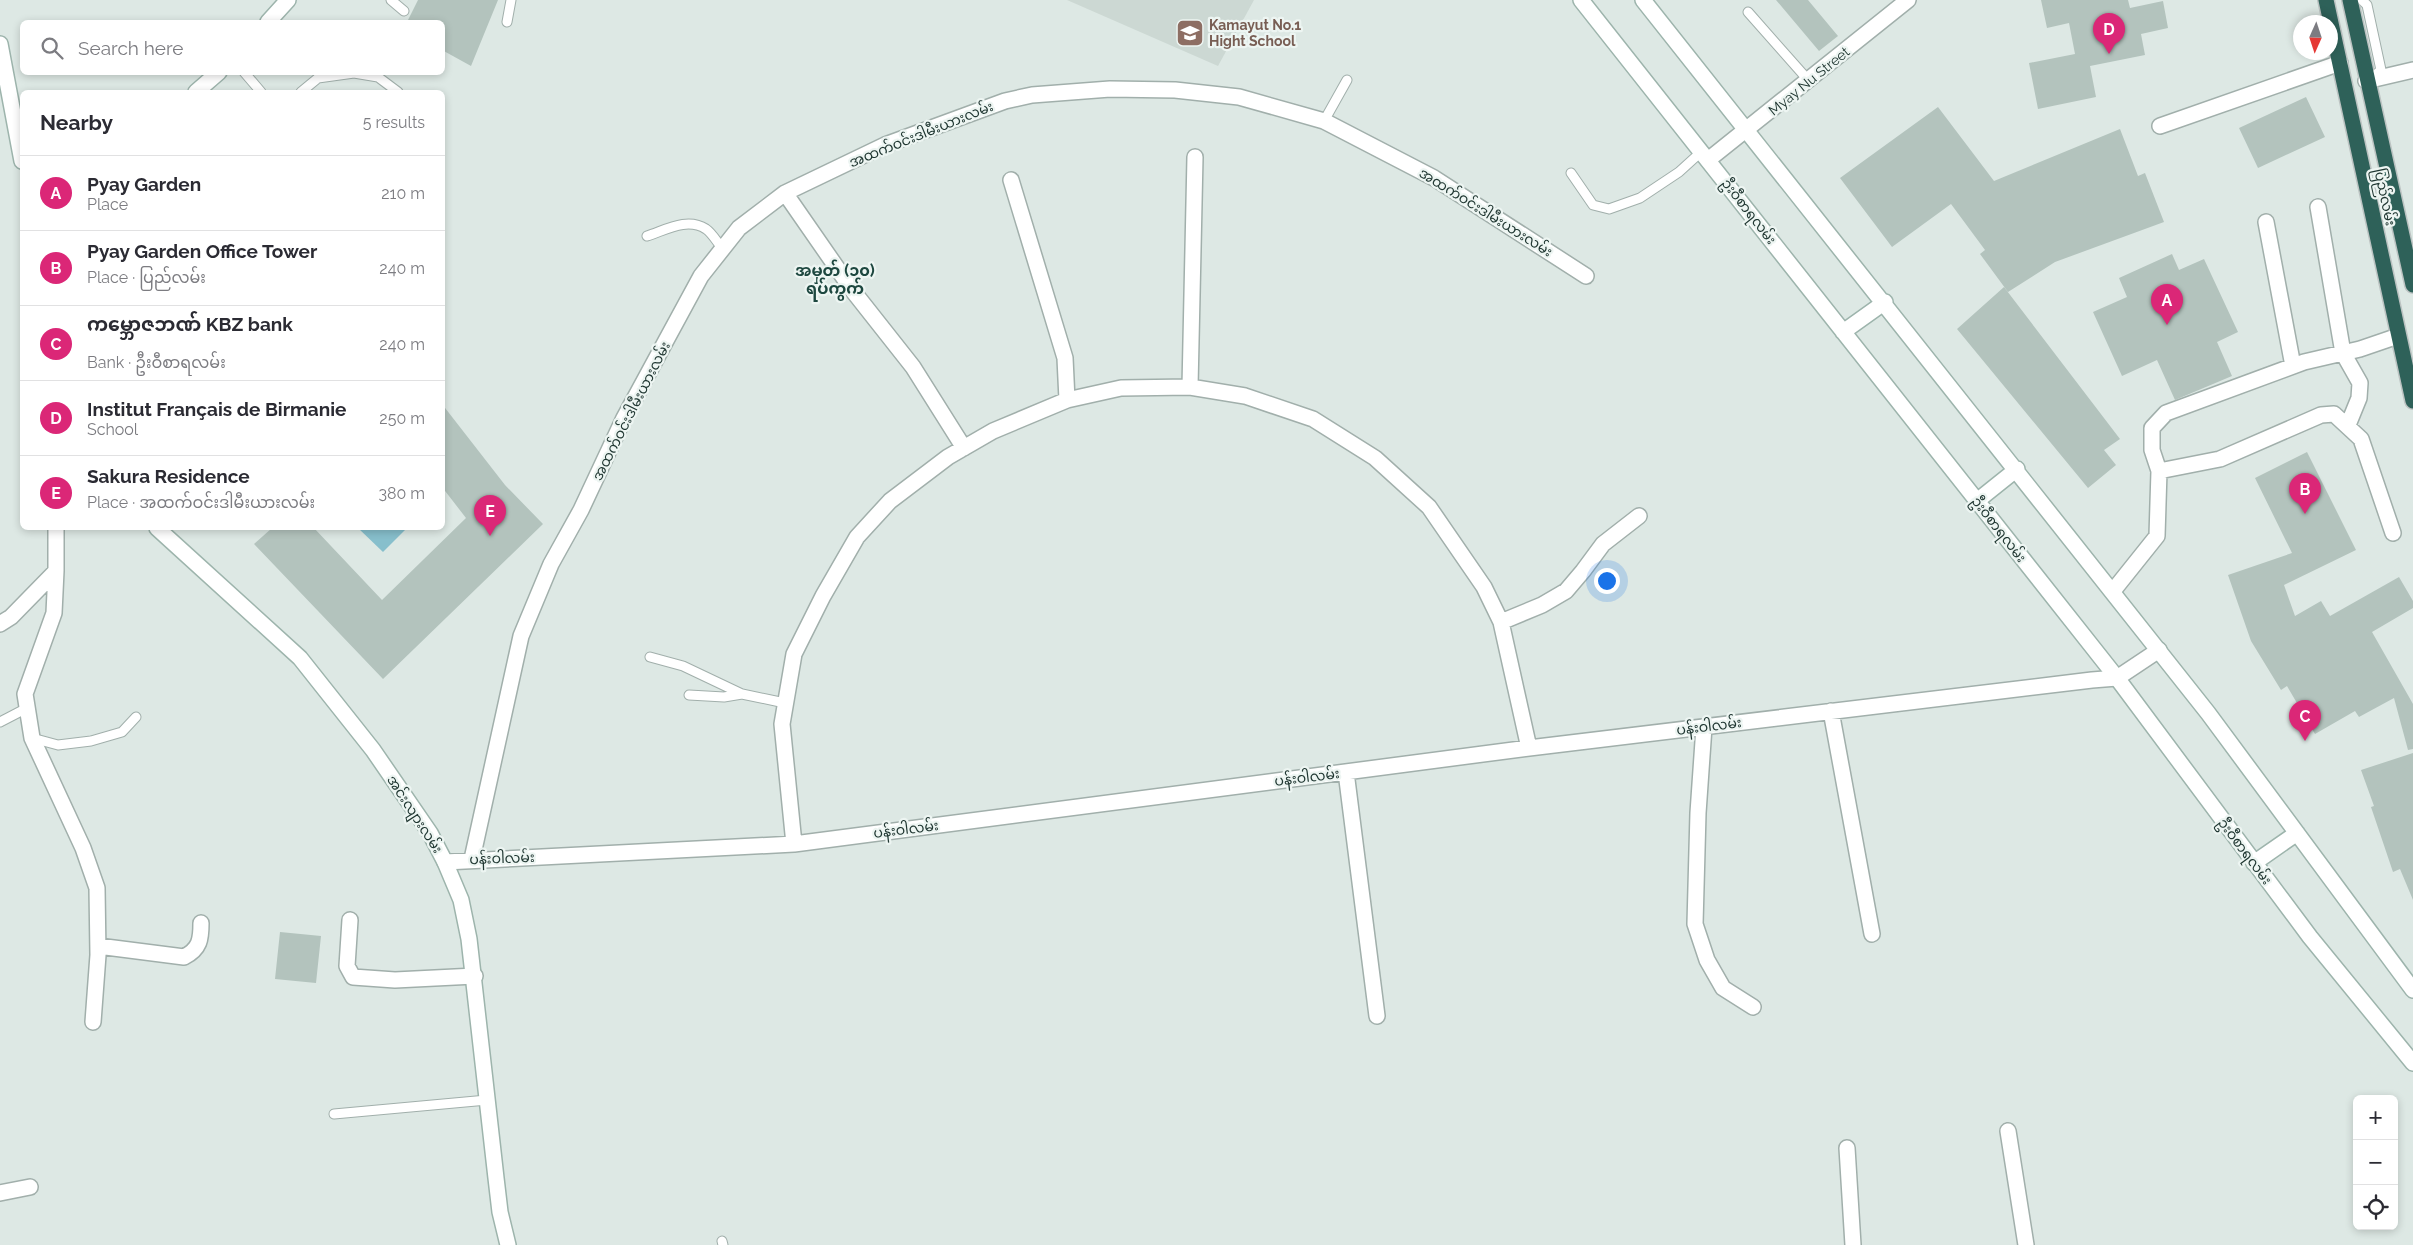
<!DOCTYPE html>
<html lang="en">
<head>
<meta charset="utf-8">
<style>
  body { margin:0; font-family:Raleway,"Noto Sans Myanmar",sans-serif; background:#f2f2f3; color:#2b2b33 }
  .controls { position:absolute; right:15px; bottom:15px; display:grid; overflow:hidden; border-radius:8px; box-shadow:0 2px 8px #0003 }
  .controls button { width:45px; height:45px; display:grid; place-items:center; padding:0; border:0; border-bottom:1px solid #e1e1e2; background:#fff; color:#2b2b33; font:25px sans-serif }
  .compass { position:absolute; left:2293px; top:15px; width:45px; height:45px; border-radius:50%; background:#fff; box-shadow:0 2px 8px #0003; rotate:183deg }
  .you { position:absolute; left:1606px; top:580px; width:18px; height:18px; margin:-12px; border:4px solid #fff; border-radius:50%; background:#1a73e8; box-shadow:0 0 0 8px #1a73e833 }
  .badge { display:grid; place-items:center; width:32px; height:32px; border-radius:50%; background:#db2777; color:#fff; font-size:16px; font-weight:700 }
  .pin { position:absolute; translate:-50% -41px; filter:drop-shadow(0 1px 2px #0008) }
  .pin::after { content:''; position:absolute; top:26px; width:18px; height:15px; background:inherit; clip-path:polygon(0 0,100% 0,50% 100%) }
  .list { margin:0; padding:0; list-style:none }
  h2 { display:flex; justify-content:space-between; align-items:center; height:65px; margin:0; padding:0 20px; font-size:21px }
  h2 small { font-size:16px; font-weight:400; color:#7c7c81 }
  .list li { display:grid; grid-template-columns:32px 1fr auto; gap:15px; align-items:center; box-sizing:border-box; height:75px; padding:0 20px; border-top:1px solid #e1e1e2 }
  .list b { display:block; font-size:19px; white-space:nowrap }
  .list p { margin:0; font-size:16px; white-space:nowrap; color:#7c7c81 }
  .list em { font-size:16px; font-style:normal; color:#7c7c81 }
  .icon { flex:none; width:28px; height:28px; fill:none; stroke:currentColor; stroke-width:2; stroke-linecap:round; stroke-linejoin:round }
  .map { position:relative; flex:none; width:2413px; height:1245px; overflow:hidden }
  .search { position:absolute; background:#fff; box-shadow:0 2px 8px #0003; left:20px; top:20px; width:425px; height:55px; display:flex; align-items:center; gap:12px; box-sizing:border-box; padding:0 18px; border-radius:8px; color:#7c7c81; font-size:19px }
  .panel { position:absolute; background:#fff; box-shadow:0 2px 8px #0003; left:20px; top:90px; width:425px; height:440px; border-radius:8px }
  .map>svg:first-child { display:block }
  .built { fill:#ccd8d3 }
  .water { fill:#87bfcc }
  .building { fill:#b3c3bd }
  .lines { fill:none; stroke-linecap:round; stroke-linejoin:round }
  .lane-casing { stroke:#a1afab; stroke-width:11 }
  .street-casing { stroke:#a1afab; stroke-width:18 }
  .secondary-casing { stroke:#9db4ac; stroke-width:18 }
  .highway-casing { stroke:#bcc3c2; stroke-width:18 }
  .lane { stroke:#fff; stroke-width:9 }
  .street { stroke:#fff; stroke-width:15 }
  .secondary { stroke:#fff; stroke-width:15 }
  .highway { stroke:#2e6159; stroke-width:15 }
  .labels { text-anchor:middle; stroke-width:4.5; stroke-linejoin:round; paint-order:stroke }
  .education-label { font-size:14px; font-weight:bold; fill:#785e54; stroke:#edf5f2; text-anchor:start }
  .street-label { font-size:14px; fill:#203732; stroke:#edf5f2 }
  .quarter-label { font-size:16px; font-weight:bold; fill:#1d473f; stroke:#edf5f2 }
</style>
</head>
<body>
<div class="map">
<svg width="2413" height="1245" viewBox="0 0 2413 1245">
  <rect width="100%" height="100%" fill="#dde8e4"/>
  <path class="built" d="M1067,0H1254L1218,66Z"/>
  <path class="water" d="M358,528H402L405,530L383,552Z"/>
  <path class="building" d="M418,0H498L471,66L442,50V22H407Z
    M1776,0H1808L1838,36L1819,51Z
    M2041,0H2128L2130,8L2163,1L2168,28L2141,34L2145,55L2090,66L2096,97L2038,109L2029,63L2075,54L2069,23L2047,28Z
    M2306,97L2325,137L2258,168L2239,128Z
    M1938,107L1994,181L2120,129L2138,176L2145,173L2164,222L2055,262L2008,292L1980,254L1985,250L1951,204L1892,247L1840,178Z
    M2172,254L2179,270L2204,259L2238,332L2217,342L2232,376L2175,400L2157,360L2122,376L2093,312L2127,297L2119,278Z
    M2004,287L2120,439L2104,450L2116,465L2088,488L1957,329Z
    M442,404L505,485L543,524L383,679L254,544L272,528H314L382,600L466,518L442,487Z
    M2307,452L2356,550L2284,585L2295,616L2321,601L2330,616L2399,577L2413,601V608L2372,632L2413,704V749L2408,750L2394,698L2359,717L2355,711L2315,734L2287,686L2281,690L2251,641L2228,575L2292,553L2255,478Z
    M2413,753V900L2400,869L2393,872L2371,807L2374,806L2361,770Z
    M280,932L321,936L316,983L275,979Z"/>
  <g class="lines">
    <g class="lane-casing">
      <path id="lane" d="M391,0L404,11
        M2362,0L2367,5L2381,70L2373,77
        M1748,12L1809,81
        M507,22L511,0
        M244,72L261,92
        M301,92L318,78L354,73L378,77L398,92
        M1324,121L1347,80
        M1571,173L1593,205L1609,209L1640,198L1679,172L1701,152
        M647,236C666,230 687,217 706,229C712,233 717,242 722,248
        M650,657L683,666L742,694L785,703
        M689,695L724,697L742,694
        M0,722L27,708
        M32,738L58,745L91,741L122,732L136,717
        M334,1114L487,1100
        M722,1241L723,1245"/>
    </g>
    <g class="street-casing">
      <path id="street" d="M2366,81L2413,70
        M2160,126L2340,63
        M1708,160L1908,0
        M1011,180L1065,358L1067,400
        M785,193L853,291L913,367L964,448
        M2318,207L2343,353L2360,383L2359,398L2348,425
        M2266,222L2293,366
        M1190,387L1195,157
        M2393,533L2361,439L2334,414L2321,415L2220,459L2159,471L2152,450V428L2166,413L2304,362L2360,349L2398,336
        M56,571L54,613L25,694L32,738L83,848L97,888L98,955L93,1022
        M2113,591L2157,536L2159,471
        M1501,622L1542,605L1566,591L1583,571L1603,544L1639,516
        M0,624L11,617L56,571V528
        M1831,711L1872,934
        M1704,727L1698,813L1695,924L1707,960L1723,988L1753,1007
        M1346,772L1377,1016
        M794,844L782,724L794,654L823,596L857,537L890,501L948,457L993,431L1067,400L1121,388L1190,387L1245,396L1313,419L1375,458L1429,507L1484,587L1501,622L1529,748
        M472,859L521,636L551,564L581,510L624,418L701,276L739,228L785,193L885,145L1005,101L1032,95L1110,89L1175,90L1239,97L1324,121L1434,178L1586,276
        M445,862L794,844L1529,748L2092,680L2117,678L2159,650
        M350,920L347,966L353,977L395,980L475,976
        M98,946L184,957C200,949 201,939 201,923
        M2008,1131L2026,1245
        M1847,1148L1853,1245
        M0,1193L30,1187"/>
    </g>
    <g class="secondary-casing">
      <path id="secondary" d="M1581,0L2117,678L2310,937L2413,1063
        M1643,0L2208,713L2413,990
        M268,22L288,0
        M0,44L22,161
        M196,92L219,72
        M1843,332L1885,302
        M1977,501L2017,469
        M157,528L300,658L373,750L430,833L445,862L461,900L469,939L496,1178L500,1212L508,1245
        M2254,863L2297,833"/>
    </g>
    <g class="highway-casing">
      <path id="highway" d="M2326,0L2413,401
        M2350,0L2413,285"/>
    </g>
    <use href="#lane" class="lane"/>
    <use href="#street" class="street"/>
    <use href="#secondary" class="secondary"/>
    <use href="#highway" class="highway"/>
  </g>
  <defs>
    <g id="school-square" transform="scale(1.4375)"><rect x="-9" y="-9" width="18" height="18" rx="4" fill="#8d6e63" stroke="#edf5f2"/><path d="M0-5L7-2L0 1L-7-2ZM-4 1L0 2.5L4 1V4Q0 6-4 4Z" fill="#fff"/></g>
  </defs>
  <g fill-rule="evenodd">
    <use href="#school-square" x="1190" y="33"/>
  </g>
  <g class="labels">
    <g class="education-label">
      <text x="1209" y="30">Kamayut No.1<tspan x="1209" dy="16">Hight School</tspan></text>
    </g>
    <g class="street-label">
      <text transform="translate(1809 81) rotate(-39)" y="5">Myay Nu Street</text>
      <text transform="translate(921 134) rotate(-22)" y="5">အထက်ဝင်းဒါမီးယားလမ်း</text>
      <text transform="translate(2385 197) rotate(78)" y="5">ပြည်လမ်း</text>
      <text transform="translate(1749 211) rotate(52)" y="5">ဦးဝီစာရလမ်း</text>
      <text transform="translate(1486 212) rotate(32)" y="5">အထက်ဝင်းဒါမီးယားလမ်း</text>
      <text transform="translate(631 411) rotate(-63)" y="5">အထက်ဝင်းဒါမီးယားလမ်း</text>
      <text transform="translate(1999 529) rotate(52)" y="5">ဦးဝီစာရလမ်း</text>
      <text transform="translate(1709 726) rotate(-7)" y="5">ပန်းဝါလမ်း</text>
      <text transform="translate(1307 777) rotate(-7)" y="5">ပန်းဝါလမ်း</text>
      <text transform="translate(415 814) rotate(57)" y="5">အင်းလျားလမ်း</text>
      <text transform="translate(906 829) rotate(-7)" y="5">ပန်းဝါလမ်း</text>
      <text transform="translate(2245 851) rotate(53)" y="5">ဦးဝီစာရလမ်း</text>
      <text transform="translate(502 858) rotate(-2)" y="5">ပန်းဝါလမ်း</text>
    </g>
    <g class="quarter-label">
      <text x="835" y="276">အမှတ် (၁၀)<tspan x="835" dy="18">ရပ်ကွက်</tspan></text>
    </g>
  </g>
</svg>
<div class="controls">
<button>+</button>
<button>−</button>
<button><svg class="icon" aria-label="locate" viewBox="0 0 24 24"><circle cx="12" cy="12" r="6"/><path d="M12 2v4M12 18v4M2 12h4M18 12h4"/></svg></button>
</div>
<svg class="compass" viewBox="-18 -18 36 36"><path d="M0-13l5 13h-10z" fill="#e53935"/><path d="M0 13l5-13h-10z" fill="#7c7c81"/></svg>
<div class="you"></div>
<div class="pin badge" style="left:2167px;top:325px">A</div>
<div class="pin badge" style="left:2305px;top:514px">B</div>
<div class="pin badge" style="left:2305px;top:741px">C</div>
<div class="pin badge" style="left:2109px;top:54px">D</div>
<div class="pin badge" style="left:490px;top:536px">E</div>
<div class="search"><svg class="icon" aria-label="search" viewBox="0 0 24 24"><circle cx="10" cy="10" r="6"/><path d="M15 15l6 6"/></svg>Search here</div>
<section class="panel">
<h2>Nearby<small>5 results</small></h2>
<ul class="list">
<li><span class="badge">A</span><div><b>Pyay Garden</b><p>Place</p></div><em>210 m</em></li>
<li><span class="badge">B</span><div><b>Pyay Garden Office Tower</b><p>Place · ပြည်လမ်း</p></div><em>240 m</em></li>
<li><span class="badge">C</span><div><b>ကမ္ဘောဇဘဏ် KBZ bank</b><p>Bank · ဦးဝီစာရလမ်း</p></div><em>240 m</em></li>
<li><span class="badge">D</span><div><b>Institut Français de Birmanie</b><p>School</p></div><em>250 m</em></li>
<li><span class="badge">E</span><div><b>Sakura Residence</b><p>Place · အထက်ဝင်းဒါမီးယားလမ်း</p></div><em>380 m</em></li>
</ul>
</section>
</div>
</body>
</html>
